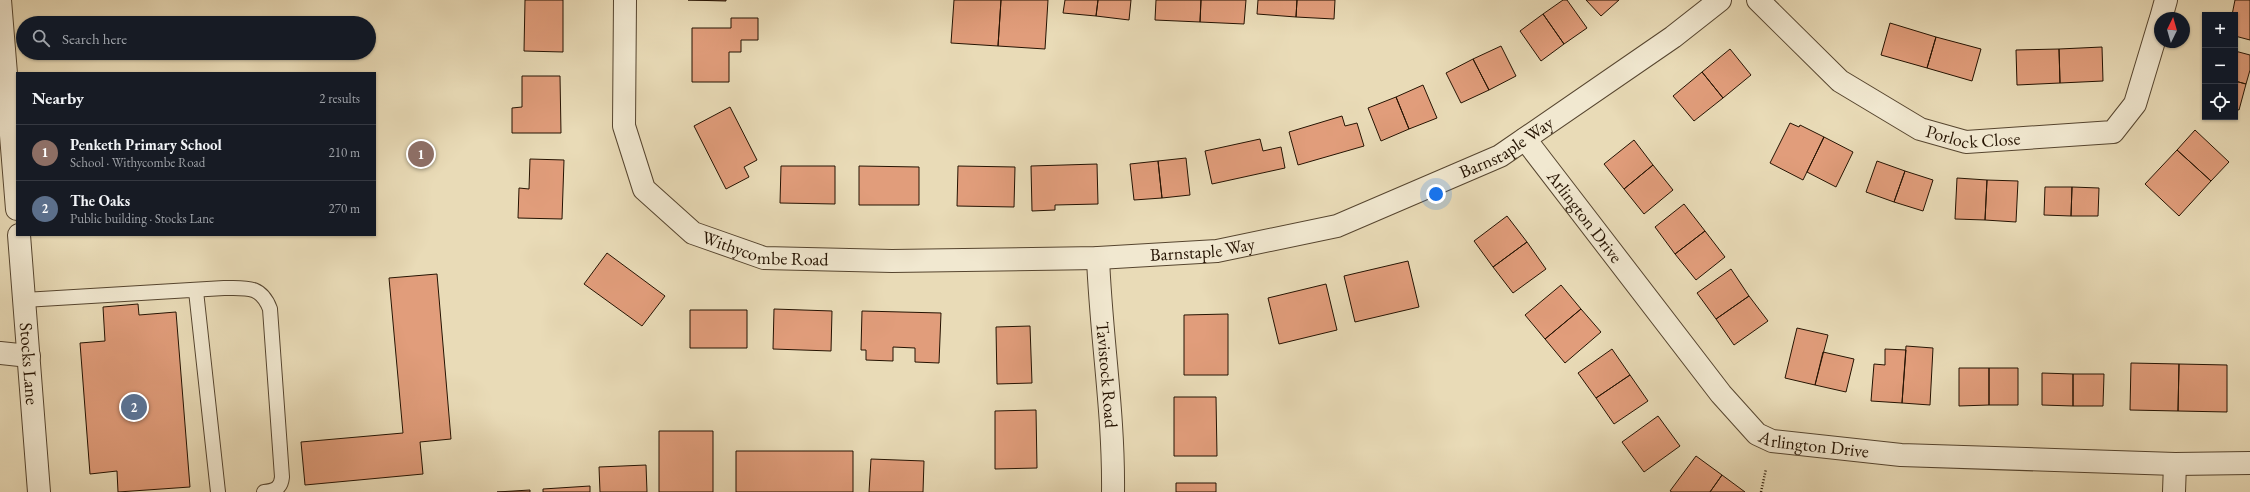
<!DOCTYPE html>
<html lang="en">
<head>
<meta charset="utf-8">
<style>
  body { margin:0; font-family:"EB Garamond",serif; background:#242831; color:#f1f3f6 }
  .controls { position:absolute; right:12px; top:12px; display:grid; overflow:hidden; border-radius:0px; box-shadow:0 1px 3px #0004 }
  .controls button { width:36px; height:36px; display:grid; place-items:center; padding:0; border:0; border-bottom:1px solid #363941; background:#171b24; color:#f1f3f6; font:20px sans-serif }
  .compass { position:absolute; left:2154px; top:12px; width:36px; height:36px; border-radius:50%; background:#171b24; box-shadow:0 1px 3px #0004; rotate:5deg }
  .you { position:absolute; left:1436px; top:194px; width:14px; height:14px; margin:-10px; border:3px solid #fff; border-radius:50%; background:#1a73e8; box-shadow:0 0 0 6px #1a73e833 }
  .badge { display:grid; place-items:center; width:26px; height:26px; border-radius:50%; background:#ea580c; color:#fff; font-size:13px; font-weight:700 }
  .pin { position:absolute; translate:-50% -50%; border:2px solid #fff; box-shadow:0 1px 4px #0006 }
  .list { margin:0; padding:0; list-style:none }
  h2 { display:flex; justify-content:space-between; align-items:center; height:52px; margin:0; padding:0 16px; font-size:17px }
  h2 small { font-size:13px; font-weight:400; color:#9ea1a6 }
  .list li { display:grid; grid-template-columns:26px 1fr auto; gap:12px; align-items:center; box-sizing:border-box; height:56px; padding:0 16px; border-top:1px solid #363941 }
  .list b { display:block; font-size:15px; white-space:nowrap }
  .list p { margin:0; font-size:13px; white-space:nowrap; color:#9ea1a6 }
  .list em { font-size:13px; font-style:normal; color:#9ea1a6 }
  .icon { flex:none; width:22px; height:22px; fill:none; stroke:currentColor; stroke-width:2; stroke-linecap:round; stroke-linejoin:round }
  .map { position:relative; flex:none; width:2250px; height:492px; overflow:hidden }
  .search { position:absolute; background:#171b24; box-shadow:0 1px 3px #0004; left:16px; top:16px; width:360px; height:44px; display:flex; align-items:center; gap:10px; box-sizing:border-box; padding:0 14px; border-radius:22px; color:#9ea1a6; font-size:15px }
  .panel { position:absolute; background:#171b24; box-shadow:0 1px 3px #0004; left:16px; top:72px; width:360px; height:164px; border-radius:0px }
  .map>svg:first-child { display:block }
  .building { fill:#e19d7b; stroke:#251302 }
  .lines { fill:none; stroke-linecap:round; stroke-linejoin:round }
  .service-casing { stroke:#56452f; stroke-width:16 }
  .minor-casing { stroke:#56452f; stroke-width:24 }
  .tertiary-casing { stroke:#56452f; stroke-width:24 }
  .path { stroke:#251302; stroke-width:2.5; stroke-dasharray:1 2; stroke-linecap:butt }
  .service { stroke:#f1e8d0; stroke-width:14 }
  .minor { stroke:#f1e8d0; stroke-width:22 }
  .tertiary { stroke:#f1e8d0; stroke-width:22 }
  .labels { text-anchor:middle; stroke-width:3; stroke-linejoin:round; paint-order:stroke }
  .street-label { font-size:18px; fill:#251302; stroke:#f1e8d0 }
</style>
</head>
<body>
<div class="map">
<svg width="2250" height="492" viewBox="0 0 2250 492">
  <rect width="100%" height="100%" fill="#e9dbb7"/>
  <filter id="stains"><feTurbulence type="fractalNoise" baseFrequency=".005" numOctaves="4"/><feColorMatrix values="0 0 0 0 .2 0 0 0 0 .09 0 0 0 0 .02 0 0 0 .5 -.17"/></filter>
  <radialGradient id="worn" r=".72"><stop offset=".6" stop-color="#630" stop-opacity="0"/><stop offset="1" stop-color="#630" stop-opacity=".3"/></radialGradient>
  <path class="building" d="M525,0H563V52L524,51Z
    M688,0H726V1Z
    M954,0H1001L998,46L951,43Z
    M1001,0H1048L1045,49L998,46Z
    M1065,0H1098L1096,16L1063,13Z
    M1098,0H1131L1129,20L1096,16Z
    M1156,0H1201L1200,22L1155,20Z
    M1201,0H1246L1244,24L1200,22Z
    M1258,0H1297L1296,17L1257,14Z
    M1297,0H1335L1334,19L1296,17Z
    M1563,0H1567L1587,28L1564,44L1543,14Z
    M1586,0H1619L1601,16Z
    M2235,0H2250V40L2235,36V15H2232Z
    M1543,14L1564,44L1541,61L1520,31Z
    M731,18H758V40H741V52H729V82H692V28H731Z
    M1890,23L1936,37L1927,68L1881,55Z
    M1936,37L1981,49L1972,81L1927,68Z
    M1501,46L1516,76L1489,90L1473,59Z
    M2102,47L2103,81L2060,83L2059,49Z
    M1730,49L1751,75L1723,98L1702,72Z
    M2059,49L2060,83L2017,85L2016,50Z
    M2235,51L2250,55V70L2246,84L2235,81Z
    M1473,59L1489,90L1461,103L1446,73Z
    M1702,72L1723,98L1694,121L1673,96Z
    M522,76H560L561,133H512V108L522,107Z
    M2235,81L2246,84L2239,110L2235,109Z
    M1423,85L1437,118L1409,129L1396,97Z
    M1396,97L1409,129L1381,141L1368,108Z
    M730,107L757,160L744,167L749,177L726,189L694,126Z
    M1342,116L1345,126L1357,123L1364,146L1298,165L1289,132Z
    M1790,123L1799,127L1800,125L1824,137L1803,180L1770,163Z
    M2195,130L2229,162L2211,181L2177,150Z
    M1824,137L1853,152L1836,187L1807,172Z
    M1260,139L1263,151L1281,147L1285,168L1212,184L1205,151Z
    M1634,140L1653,165L1624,189L1604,164Z
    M2177,150L2211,181L2179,216L2145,184Z
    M1186,158L1190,195L1162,198L1158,161Z
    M530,159L564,160L562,219L518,218L519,188L529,189Z
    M1158,161L1162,198L1134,200L1130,164Z
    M1877,161L1905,171L1894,202L1866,192Z
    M1097,164L1098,204L1055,205V210L1032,211L1031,166Z
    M1653,165L1673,190L1644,214L1624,189Z
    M781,166H835V204L780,203Z
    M859,166L919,167V205H859Z
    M958,166L1015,167L1014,207L957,206Z
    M1905,171L1933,180L1923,211L1894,202Z
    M1957,178L1987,180L1985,220L1955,219Z
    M1987,180L2018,181L2016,222L1985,220Z
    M2045,187H2072L2071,216L2044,215Z
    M2072,187L2099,188L2098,216H2071Z
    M1684,204L1705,231L1675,254L1655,227Z
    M1507,216L1527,242L1493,267L1474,241Z
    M1705,231L1725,257L1696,280L1675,254Z
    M1527,242L1546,269L1513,293L1493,267Z
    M607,253L665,296L642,326L584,284Z
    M1408,261L1419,307L1355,322L1344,276Z
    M1731,269L1749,296L1716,319L1697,293Z
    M437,274L451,439L420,442L423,474L305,485L301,442L403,433L389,278Z
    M1326,284L1337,330L1279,344L1268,298Z
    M1561,285L1581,309L1545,339L1525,315Z
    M1749,296L1768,321L1734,345L1716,319Z
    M138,304L139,315L176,312L190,487L118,492L117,471L90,474L80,343L105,341L103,307Z
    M774,309L832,311L831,351L773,349Z
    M1581,309L1601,332L1565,363L1545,339Z
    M690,310H747V348H690Z
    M862,311L941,313L939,363L915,362V348L893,347V361L866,360V350H861Z
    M1228,314V375H1184V315Z
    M1030,326L1032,383L997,384L996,327Z
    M1797,328L1828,335L1815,385L1785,378Z
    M1906,346L1933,348L1930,405L1902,403Z
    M1612,349L1630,375L1596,398L1578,373Z
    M1885,349L1906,350L1902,403L1871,401L1874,364L1885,365Z
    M1823,352L1854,359L1846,392L1815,385Z
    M2131,363L2179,364L2178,411L2130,410Z
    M2179,364L2227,365V412L2178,411Z
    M1959,368H1989V405L1959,406Z
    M1989,368H2018V405H1989Z
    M2042,373L2073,374V406L2042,405Z
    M2073,374H2104L2103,406H2073Z
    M1630,375L1648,401L1614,424L1596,398Z
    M1174,397H1216L1217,456H1174Z
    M1036,410L1037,468L995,469V411Z
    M1658,416L1680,446L1644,472L1622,442Z
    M659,431H713V492H659Z
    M736,451H853V492H736Z
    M1696,456L1722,475L1710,492H1672L1670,491Z
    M871,459L924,461L923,492H869Z
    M646,465L647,492H600L599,467Z
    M1722,475L1745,492H1710Z
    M1176,483H1216V492H1176Z
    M590,486V492H543V489Z
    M530,490V492H497Z"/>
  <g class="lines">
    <g class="service-casing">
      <path id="service" d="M196,291L218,492
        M24,300L224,288C246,288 261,285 270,309L282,477C281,488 275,491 264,492"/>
    </g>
    <g class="minor-casing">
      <g id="minor">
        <path id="s1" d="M625,0L624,126L644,189L693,233L764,258L892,261L1098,258L1217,251L1337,226L1500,156L1673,37L1720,0"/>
        <path id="s2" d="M1758,0L1840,81L1920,129L1966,142L2113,132L2135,104L2160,21"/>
        <path d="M2161,18L2166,0"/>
        <path id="s3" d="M1525,139L1721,394L1757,434L1772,441L1901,455L2175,464L2250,463"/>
        <path id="s4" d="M1098,258C1101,336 1114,413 1113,492"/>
        <path d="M0,353L29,356"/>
        <path d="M2174,492L2175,464"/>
      </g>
    </g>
    <g class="tertiary-casing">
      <g id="tertiary">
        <path d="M0,0L17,209"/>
        <path id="s5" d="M19,235L39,492"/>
      </g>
    </g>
    <path class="path" d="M1761,492L1766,469"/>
    <use href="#service" class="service"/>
    <use href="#minor" class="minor"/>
    <use href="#tertiary" class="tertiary"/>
  </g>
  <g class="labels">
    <g class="street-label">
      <text dy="6" stroke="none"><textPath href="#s2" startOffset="263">Porlock Close</textPath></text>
      <text dy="6" stroke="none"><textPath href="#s1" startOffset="1096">Barnstaple Way</textPath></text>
      <text dy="6" stroke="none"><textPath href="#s3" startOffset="98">Arlington Drive</textPath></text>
      <text dy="6" stroke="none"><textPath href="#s1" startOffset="333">Withycombe Road</textPath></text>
      <text dy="6" stroke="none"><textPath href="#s1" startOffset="772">Barnstaple Way</textPath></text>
      <text dy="6" stroke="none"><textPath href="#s5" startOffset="129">Stocks Lane</textPath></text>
      <text dy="6" stroke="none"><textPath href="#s4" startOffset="117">Tavistock Road</textPath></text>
      <text dy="6" stroke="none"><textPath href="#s3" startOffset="434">Arlington Drive</textPath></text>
    </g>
  </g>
  <rect width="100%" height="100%" filter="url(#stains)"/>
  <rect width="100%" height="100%" fill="url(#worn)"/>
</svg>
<div class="controls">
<button>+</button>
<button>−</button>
<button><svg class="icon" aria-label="locate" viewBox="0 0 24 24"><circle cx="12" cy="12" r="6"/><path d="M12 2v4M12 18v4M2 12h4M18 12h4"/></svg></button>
</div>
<svg class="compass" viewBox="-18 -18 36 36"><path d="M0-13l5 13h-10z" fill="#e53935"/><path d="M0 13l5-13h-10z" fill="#9ea1a6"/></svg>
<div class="you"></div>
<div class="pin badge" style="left:421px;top:154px;background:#8d6e63">1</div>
<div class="pin badge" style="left:134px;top:407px;background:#5c6f8a">2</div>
<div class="search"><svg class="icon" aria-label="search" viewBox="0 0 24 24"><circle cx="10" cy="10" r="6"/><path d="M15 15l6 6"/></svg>Search here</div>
<section class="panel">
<h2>Nearby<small>2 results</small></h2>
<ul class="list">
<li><span class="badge" style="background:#8d6e63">1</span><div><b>Penketh Primary School</b><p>School · Withycombe Road</p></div><em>210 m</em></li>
<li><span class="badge" style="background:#5c6f8a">2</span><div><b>The Oaks</b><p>Public building · Stocks Lane</p></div><em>270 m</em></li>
</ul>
</section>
</div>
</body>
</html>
